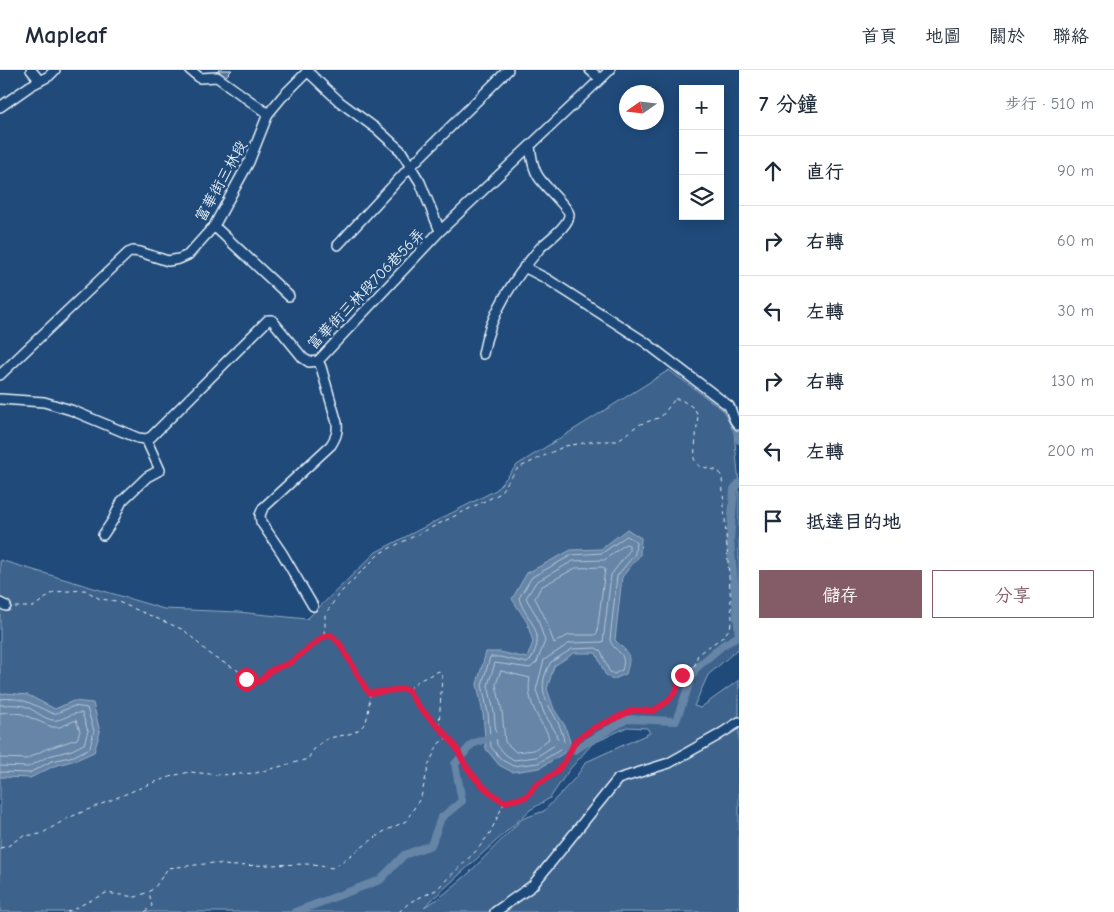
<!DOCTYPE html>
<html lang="zh-TW">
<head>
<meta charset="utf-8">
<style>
  body { margin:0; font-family:"Comic Neue","LXGW WenKai TC",sans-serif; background:#f6f6f7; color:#1f2937 }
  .controls { position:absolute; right:15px; top:15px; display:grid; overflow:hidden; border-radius:0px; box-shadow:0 2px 12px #0003 }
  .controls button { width:45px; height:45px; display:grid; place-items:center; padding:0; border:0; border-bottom:1px solid #e0e1e3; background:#fff; color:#1f2937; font:25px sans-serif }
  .compass { position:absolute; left:619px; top:15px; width:45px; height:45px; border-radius:50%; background:#fff; box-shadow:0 2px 12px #0003; rotate:256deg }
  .stop { position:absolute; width:15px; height:15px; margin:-11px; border:4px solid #e11d48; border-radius:50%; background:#fff }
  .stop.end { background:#e11d48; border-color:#fff; box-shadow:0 1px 5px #0008 }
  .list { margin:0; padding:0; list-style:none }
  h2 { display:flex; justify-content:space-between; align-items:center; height:65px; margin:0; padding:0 20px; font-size:21px }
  h2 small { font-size:16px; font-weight:400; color:#747a83 }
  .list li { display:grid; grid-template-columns:32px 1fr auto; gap:15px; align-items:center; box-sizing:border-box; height:70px; padding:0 20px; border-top:1px solid #e0e1e3 }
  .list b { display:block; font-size:19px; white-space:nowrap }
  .list em { font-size:16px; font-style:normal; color:#747a83 }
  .actions { display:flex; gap:10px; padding:15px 20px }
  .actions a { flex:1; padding:11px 0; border:1px solid #845c67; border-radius:0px; text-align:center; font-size:18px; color:#845c67 }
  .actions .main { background:#845c67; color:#fff }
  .icon { flex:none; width:28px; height:28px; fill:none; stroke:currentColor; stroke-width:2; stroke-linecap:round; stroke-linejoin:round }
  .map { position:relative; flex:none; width:739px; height:842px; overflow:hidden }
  header { display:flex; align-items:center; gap:30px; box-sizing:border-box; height:70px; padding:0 25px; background:#fff; border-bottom:1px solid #e0e1e3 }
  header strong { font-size:24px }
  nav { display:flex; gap:28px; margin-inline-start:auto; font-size:18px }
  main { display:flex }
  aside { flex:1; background:#fff }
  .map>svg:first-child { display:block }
  .green { fill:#3c628c; stroke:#92aac2; fill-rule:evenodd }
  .water { fill:#6685a7; stroke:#9ab0c7 }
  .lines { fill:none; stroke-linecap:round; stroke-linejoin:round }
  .shore { stroke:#b4c6d8; stroke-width:1 }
  .canal { stroke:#6685a7; stroke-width:8 }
  .building { fill:#517399; stroke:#e8f1f8 }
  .minor-casing { stroke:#e8f1f8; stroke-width:12 }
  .path { stroke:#e8f1f8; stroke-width:1; stroke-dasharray:4 4; stroke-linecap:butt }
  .minor { stroke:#1f4a7a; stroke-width:9 }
  .route { stroke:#e11d48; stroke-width:6 }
  .labels { text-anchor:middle; stroke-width:5; stroke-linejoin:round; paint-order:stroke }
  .street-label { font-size:15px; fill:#e8f1f8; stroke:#1f4a7a }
</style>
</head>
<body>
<header>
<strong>Mapleaf</strong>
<nav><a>首頁</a><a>地圖</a><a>關於</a><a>聯絡</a></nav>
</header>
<main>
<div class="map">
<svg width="739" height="842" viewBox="0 0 739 842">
  <rect width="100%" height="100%" fill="#1f4a7a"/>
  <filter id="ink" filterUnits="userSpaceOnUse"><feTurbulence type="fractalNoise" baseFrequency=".02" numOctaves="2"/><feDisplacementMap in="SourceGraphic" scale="10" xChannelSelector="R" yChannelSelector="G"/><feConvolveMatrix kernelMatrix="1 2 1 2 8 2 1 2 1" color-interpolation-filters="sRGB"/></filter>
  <g filter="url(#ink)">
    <path class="green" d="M669,300L723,340L734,362L739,414V578L708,605L694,636L700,638L739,610V842H0V490L164,539L238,542L307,549L376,482L496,420L517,395ZM627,657L647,658L650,663L586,692L576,707L544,741L522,749L467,805L438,829L424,837L530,740L550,728L569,700L592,674Z"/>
    <path class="water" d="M627,459L641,468L640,485L622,507L615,570C629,584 632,584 626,604L612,610L605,604L596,583H574L554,596L547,619L554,639L565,656L570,672L564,683L540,698L512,702L499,695L486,679L483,644L477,614L486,582H500L527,588L533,572L527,552L512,529L527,503L571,480L601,479Z
      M6,623L28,625L55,639L73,631L93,633L100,662L94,682L76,690L54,696L30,708L0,707V624Z"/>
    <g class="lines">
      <path class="shore" d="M627,466L636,471L635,484L617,506L610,570C615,584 628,581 622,600L614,604L609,601L601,581L596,578L572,579L551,592C529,628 560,640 564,672L560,680L538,693L513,696L502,690L491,677L488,643L482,615L490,587H500L527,593C531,590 532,588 534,583C545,559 524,548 519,528L532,507L572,485L602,483Z
        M626,474L629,475V481L611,505L603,572L570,573L544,590L536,620L544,643L555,661L558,670L555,675L536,687L514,690L506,685L497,675L494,642L488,615L495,593L530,598L537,592L545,571L537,547L526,528L536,512L573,491L604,490Z
        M576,498L602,497L605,499L597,563L595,565H569L554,573L544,546L535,528L541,517Z
        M501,601L530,608C527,623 532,637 540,651C543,656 548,662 549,669L534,680L516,682L505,672L502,641L496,615Z
        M0,629C23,626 34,636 54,644L74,636L87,638L94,661L90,678L74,686L52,691L29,703L0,702
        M0,635C8,635 16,634 24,636C34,639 42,648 52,650C62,652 70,642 82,643L88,661L84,674L72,680L49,686L28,697L0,696
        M0,643L8,642L22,644L52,657H60L76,650L80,661L77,669L46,679L26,689L0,688"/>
      <path class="canal" d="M736,350L739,370
        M558,674L574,680L627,649L676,651L695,599L723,575L739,566L730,470L734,419L739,413
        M295,842L380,810L404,785L431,775L441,748L462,731L455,694L472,674L494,666"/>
    </g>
    <path class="building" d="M218,0H232L225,7Z"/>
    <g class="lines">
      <g class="minor-casing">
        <path id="minor" d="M31,0L40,11
          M190,0L200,8L217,7L268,44
          M590,0L600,9
          M307,1L340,32L378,60L401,81L420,112L440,161
          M0,37L30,16L49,6L55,0
          M214,156L289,226
          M338,175L411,96L508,0
          M524,197L547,209L645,272L729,336C733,343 732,350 739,355
          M483,284C490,243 514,209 540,178C548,170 570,155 569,144C569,139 543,115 538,106C532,97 532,87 530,77
          M0,305L128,183L133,181L140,182L168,191L179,189L188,185L214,156L249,92L268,44L282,27L309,0
          M0,329L44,332L71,340L138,368L146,369L151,367L268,250H272L303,288L309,292L318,291L440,161L610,0
          M103,465L113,450L122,431L147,407L160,400L146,369
          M0,533L6,536
          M313,536L282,483L261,452L260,445L263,438L331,375C336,367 338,362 337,353L321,297L318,291
          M495,842L532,816L618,709L669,693L717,666L739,652"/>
      </g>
      <path class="path" d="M675,329H680L694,338L698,345L694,389L699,396L719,401L722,408L732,548L730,558L723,567L698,584L695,595L682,605L676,621L667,632L653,641L633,640L594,658L576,670L563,693L554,705L536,715L526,727L504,732C489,722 475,710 465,694C460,687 457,678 451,671C437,654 417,640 408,620L403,619L370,623L366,619L340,573L331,565L323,567L325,558V545L338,525L380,483L499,424L518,398L565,376L597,371H617L638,355L661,347Z
        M15,537H33L54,522L85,520L100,529L116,531L184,560L213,587L236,599L251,613L260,611L271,601L290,593L322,568
        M409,619L418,611L439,601L442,606L439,656
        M0,778L8,776L22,766L41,764L68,748L152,713L176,705L190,702L220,705L256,703L308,689C312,681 318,673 327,669C340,664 358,667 366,651C369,644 369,632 370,624
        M67,842L106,823L136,827L148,822
        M145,842L152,836L149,822L155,817L168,798L214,793L231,796L307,794L333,798L383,762L406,751L421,727L429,694L438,674L448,667
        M399,842L410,832L436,820L477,780L490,763L504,733"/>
      <use href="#minor" class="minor"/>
    </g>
  </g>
  <g class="lines" filter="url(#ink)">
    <path class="route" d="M246,609L252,613L260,611L271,600L290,593L323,567L331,565L340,574L366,619L370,623L403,619L408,620C418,641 439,654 452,672C458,679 461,688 466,696C476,711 489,723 504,732L526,727L536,715L554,704L564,693L576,670L594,658L633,640L653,641L667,632L676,621L682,605"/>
  </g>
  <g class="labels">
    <g class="street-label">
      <text transform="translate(221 111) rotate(-61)" y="5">富華街三林段</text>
      <text transform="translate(366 219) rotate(-46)" y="5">富華街三林段706巷56弄</text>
    </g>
  </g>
</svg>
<div class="controls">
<button>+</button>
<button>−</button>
<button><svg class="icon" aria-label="layers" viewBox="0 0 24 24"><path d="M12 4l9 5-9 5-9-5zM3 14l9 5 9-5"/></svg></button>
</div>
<svg class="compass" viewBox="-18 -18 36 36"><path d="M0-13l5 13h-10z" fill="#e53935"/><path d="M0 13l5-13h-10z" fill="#747a83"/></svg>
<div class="stop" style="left:246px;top:609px"></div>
<div class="stop end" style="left:682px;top:605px"></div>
</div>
<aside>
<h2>7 分鐘<small>步行 · 510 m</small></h2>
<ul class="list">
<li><svg class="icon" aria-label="ahead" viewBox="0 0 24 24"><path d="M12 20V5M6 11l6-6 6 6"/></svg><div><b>直行</b></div><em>90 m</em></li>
<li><svg class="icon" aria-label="right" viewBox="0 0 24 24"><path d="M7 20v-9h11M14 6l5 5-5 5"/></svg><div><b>右轉</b></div><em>60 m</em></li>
<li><svg class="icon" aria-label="left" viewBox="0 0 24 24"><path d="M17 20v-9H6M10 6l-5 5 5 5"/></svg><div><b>左轉</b></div><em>30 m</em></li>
<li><svg class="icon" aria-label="right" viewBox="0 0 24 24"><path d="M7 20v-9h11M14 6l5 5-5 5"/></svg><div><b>右轉</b></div><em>130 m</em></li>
<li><svg class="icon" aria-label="left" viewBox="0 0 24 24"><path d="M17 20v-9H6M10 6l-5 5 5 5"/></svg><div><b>左轉</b></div><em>200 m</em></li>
<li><svg class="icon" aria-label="arrive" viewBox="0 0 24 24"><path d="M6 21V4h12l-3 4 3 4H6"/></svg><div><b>抵達目的地</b></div></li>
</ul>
<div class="actions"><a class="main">儲存</a><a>分享</a></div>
</aside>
</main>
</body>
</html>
